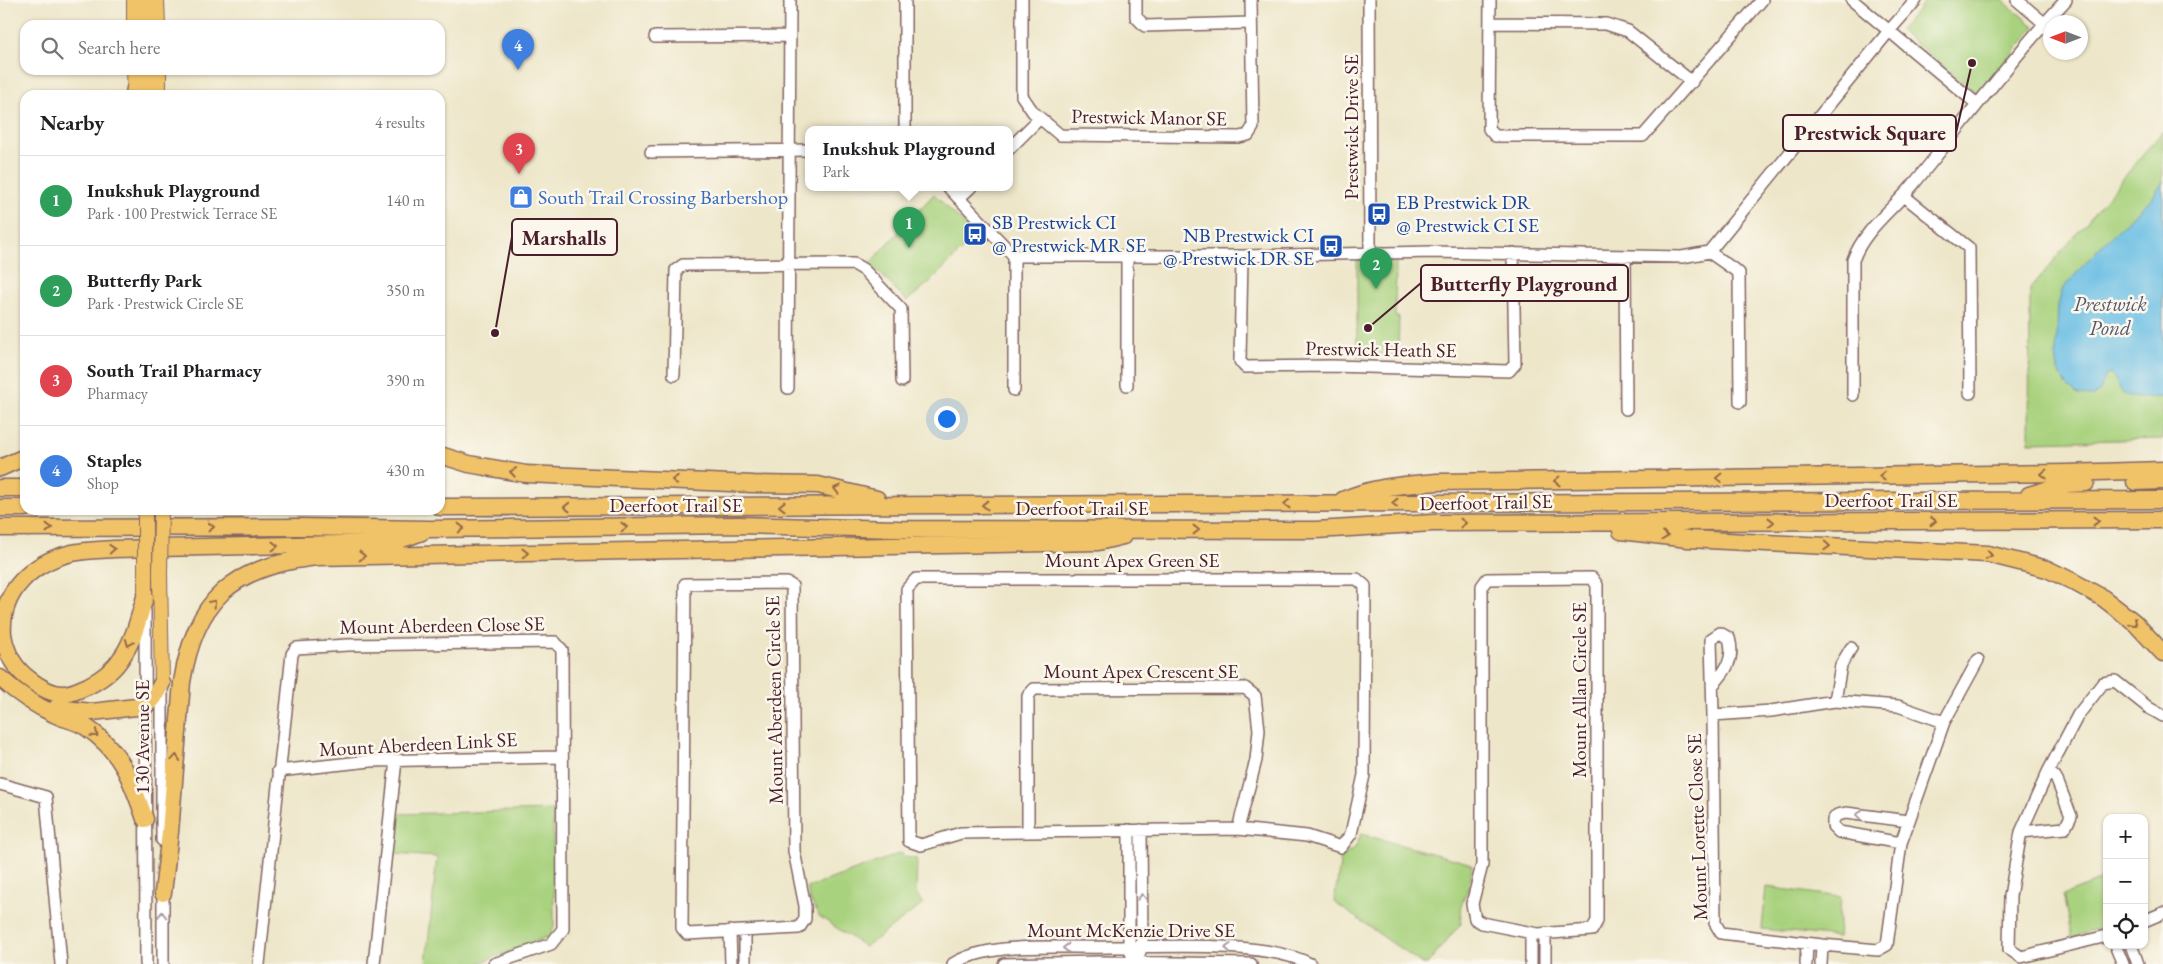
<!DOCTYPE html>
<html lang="en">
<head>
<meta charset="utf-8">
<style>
  body { margin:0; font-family:"EB Garamond",serif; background:#f6f6f6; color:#202124 }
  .controls { position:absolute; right:15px; bottom:15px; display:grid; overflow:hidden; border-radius:10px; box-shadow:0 1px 4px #0004 }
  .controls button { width:45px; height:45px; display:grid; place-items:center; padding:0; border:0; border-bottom:1px solid #e0e0e0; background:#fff; color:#202124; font:25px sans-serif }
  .compass { position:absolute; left:2043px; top:15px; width:45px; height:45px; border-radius:50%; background:#fff; box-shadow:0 1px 4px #0004; rotate:270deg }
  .you { position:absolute; left:946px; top:418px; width:18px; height:18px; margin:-12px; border:4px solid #fff; border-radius:50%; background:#1a73e8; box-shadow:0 0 0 8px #1a73e833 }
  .badge { display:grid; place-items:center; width:32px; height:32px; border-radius:50%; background:#c8321e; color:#fff; font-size:16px; font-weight:700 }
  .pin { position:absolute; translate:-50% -41px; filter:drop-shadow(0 1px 2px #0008) }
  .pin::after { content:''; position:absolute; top:26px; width:18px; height:15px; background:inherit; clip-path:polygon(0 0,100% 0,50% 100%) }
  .popup { position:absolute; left:805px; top:126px; width:208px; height:65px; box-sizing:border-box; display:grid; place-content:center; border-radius:10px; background:#fff; filter:drop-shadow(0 1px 4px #0005); font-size:16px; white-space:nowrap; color:#757577 }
  .popup b { font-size:19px; color:#202124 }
  .popup::after { content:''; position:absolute; left:50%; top:100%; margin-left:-10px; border:10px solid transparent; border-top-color:#fff }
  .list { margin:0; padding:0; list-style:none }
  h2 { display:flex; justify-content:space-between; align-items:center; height:65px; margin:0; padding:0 20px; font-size:21px }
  h2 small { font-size:16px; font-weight:400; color:#757577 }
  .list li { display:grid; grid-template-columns:32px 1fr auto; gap:15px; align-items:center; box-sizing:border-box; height:90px; padding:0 20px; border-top:1px solid #e0e0e0 }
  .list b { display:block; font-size:19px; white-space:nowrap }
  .list p { margin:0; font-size:16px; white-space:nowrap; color:#757577 }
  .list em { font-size:16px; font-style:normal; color:#757577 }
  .icon { flex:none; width:28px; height:28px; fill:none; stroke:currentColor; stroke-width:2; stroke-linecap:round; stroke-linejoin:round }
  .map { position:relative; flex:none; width:2163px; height:964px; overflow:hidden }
  .search { position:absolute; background:#fff; box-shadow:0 1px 4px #0004; left:20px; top:20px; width:425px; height:55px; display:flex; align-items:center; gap:12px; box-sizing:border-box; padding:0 18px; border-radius:15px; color:#757577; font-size:19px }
  .panel { position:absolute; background:#fff; box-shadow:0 1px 4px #0004; left:20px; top:90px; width:425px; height:425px; border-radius:15px }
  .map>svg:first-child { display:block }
  .green { fill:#a9d27e; stroke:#7a7854 }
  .water { fill:#67bde4; stroke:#586e88 }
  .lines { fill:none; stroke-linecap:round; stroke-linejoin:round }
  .minor-casing { stroke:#836562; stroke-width:14 }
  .major-casing { stroke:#836562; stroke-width:16 }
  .highway-casing { stroke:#836562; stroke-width:19 }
  .minor { stroke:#fff; stroke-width:11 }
  .major { stroke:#f0c369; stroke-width:14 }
  .highway { stroke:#f0c369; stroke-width:16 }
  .major-bridge-casing { stroke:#836562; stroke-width:16; stroke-linecap:butt }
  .major-bridge { stroke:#f0c369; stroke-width:14 }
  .oneway { stroke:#956947 }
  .oneway2 { stroke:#ae9aa0 }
  .labels { text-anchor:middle; stroke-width:5; stroke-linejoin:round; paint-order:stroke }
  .street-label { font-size:20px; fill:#4a1f2b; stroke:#fbf7ec }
  .shop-label { font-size:20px; fill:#366cbe; stroke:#fbf7ec; text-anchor:start }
  .transit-label { font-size:20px; fill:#164399; stroke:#fbf7ec; text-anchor:start }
  .water-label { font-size:21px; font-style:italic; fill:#54566c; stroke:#fbf7ec }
  .leader { fill:none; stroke:#4a1f2b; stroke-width:2 }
  .callout-dot { fill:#4a1f2b; stroke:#fbf7ec; stroke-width:2 }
  .callout { fill:#fbf7ec; stroke:#4a1f2b; stroke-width:2 }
  .callout-label { font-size:21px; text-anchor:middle; font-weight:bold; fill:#4a1f2b }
</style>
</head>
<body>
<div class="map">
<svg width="2163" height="964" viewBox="0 0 2163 964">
  <rect width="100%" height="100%" fill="#fbf7ec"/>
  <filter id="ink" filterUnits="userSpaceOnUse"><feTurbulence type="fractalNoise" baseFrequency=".02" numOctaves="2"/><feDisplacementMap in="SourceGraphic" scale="10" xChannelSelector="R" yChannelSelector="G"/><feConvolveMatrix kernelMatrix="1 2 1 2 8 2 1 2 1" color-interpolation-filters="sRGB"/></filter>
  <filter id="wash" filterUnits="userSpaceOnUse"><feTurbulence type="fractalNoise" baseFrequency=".0096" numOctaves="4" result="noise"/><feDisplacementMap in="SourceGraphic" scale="20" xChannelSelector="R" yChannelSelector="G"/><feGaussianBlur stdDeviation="1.12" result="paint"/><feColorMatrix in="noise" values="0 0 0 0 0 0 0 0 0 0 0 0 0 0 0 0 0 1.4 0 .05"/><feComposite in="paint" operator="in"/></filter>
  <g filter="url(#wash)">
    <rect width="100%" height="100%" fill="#ede6c9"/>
    <path class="green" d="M1926,0H2002L2035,27L1978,95L1900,30Z
      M2163,131V439L2029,442L2030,289Z
      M934,194L976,236L931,281L907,301L870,263Z
      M1357,260H1396L1395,317H1399L1398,358L1357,357Z
      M553,810L554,927L550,936L477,964H426L437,857L393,854L397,814Z
      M1361,834L1472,864C1471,871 1471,880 1468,888C1464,901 1457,907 1462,922L1427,964H1422L1334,902L1341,857L1355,848Z
      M901,853L906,857L917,859L916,893L923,904L865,947L819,916L810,900L807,888Z
      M2107,878V926L2072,938L2063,895Z
      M1766,887L1841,897L1838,937L1762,929Z"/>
    <path class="water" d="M2163,181V397L2136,398L2123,394C2119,388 2116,378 2110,374L2105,376L2100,391L2093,396L2078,395L2067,386L2058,370L2056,356L2058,305L2063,288L2102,245L2153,197Z"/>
  </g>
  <g filter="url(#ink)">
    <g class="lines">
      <g class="minor-casing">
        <path id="minor" d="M905,0V129
          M1022,0V96L1033,112L1060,135L1239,137L1248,135L1253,127L1251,0
          M1136,0V17L1145,26L1251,23
          M1369,0L1370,253
          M1490,0L1489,129L1495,136H1643L1762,0
          M1852,0L1977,104
          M2017,0L2044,23
          M1490,23L1606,24L1628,31L1692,82
          M655,37L790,36
          M1009,149L1040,118
          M651,152L809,150
          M948,187L1014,256H1242L1433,252L1682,257L1709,252L1889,31L1916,0
          M1904,196L1969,248L1970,393
          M959,198L971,187
          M1709,252L1739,273L1740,402
          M1014,256V390
          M1127,256V385
          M1242,256L1240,361L1245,367L1332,366L1509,371L1515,364L1513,253
          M1625,257L1626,409
          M674,375L676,270L683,265L854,264L864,270L901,309L902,381
          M788,388L790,0
          M1853,395V260C1864,230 1892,210 1912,186C1963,124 2011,59 2066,0
          M1592,578L1597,585V921L1592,930L1538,934L1482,923L1475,919L1472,904L1482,865V586L1487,579Z
          M916,579H1357L1365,586L1364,775L1351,834L1341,847L1307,836L1238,829L961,833L921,845L909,841L907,589Z
          M787,583L792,586L794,851L805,906V919L799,928L687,934L682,928L685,584Z
          M145,611L146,964
          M162,686V840
          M1712,686C1726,671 1735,659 1729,638L1720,633L1711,639L1713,715
          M1835,701L1898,706L1944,722L1901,843L1887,945L1878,950L1822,945L1721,933L1715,923L1713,715L1771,711Z
          M1835,701L1841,665L1851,648
          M1944,722L1978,660
          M278,771L370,761L560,757
          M0,784L46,797L61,964
          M1129,830V947L1131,953
          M1028,831V696L1034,689L1245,688L1255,696L1259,730L1256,760L1238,829
          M2021,832L2065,828L2071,816L2056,778L2048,772
          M1901,843L1839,832L1833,826V820L1837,815L1846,813L1908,821
          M2144,921L2163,913
          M730,931L731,964
          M745,931V964
          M1531,933V964
          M2107,936L2021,957L2009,949L2010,896L2021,832L2048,772L2078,715L2103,683L2115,681L2149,708L2163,716
          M2115,945L2123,964
          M2131,945L2138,964
          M1139,954L1142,947L1141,830
          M163,964V886
          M259,964L292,654L296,648L348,645L555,642L562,650L563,929L551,944L494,964
          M374,964L396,760
          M953,964C967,955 987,951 1004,949C1039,945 1075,948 1110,947C1163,947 1265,940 1310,964
          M1004,964L1099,962L1251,964
          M1545,964V934
          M1806,964L1807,944
          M1821,964L1822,945"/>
      </g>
      <g class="major-casing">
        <path id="major" d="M134,0V25
          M146,0V25
          M157,0L158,25
          M134,70L135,95
          M146,70L147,95
          M159,70V95
          M145,574V597
          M160,574L162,683"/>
      </g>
      <g class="highway-casing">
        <path id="highway" d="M134,95L135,88
          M440,455L469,464L526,474L753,484L818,485L877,499
          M0,468L25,457
          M2135,482L2163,481
          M0,488H25
          M2029,495L2067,484L2086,483
          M1343,500C1374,486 1404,485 1437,482L2066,473L2163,470
          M440,507L2163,500
          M0,508H25
          M0,528L302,527L430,529L738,525L899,529L1316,530L1433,523L2163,520
          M1621,531L1688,539L1988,554L2047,569L2072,581L2103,598L2134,622L2163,653
          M145,597C139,617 134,640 122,657C114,670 102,679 88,686C80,689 72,694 63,694C51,694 38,686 29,679C14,668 6,653 3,634C0,591 33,562 72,553C85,550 100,550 113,549L391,543L422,532
          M0,678C16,692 34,705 54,714C64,719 77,721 86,727C121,750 132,781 145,819
          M56,708L92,712L145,706L153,699L162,683
          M163,893L170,832L182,682C196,598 232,567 316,557L1098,542L1123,536"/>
      </g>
      <use href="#minor" class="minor"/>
      <use href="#major" class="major"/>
      <use href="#highway" class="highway"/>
      <g class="major-bridge-casing">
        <path id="major-bridge" d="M145,574V510
          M160,574L161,510"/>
      </g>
      <use href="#major-bridge" class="major-bridge"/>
    </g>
    <defs><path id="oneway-chevron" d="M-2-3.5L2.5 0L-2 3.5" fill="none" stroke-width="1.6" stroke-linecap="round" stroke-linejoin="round" transform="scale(1.25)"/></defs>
    <g class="oneway">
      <use href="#oneway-chevron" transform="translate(513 472) rotate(-171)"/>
      <use href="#oneway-chevron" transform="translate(2044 474) rotate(179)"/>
      <use href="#oneway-chevron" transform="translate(1882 476) rotate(179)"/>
      <use href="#oneway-chevron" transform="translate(1719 478) rotate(179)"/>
      <use href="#oneway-chevron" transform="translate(675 480) rotate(-176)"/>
      <use href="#oneway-chevron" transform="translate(1557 481) rotate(179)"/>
      <use href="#oneway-chevron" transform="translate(837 489) rotate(-166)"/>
      <use href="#oneway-chevron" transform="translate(1395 503) rotate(-180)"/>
      <use href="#oneway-chevron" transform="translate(1287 504) rotate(179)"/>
      <use href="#oneway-chevron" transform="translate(985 505) rotate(180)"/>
      <use href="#oneway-chevron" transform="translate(782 506) rotate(180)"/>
      <use href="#oneway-chevron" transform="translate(567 507) rotate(180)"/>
      <use href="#oneway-chevron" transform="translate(1933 521)"/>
      <use href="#oneway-chevron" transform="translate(2096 521)"/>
      <use href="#oneway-chevron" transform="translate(1771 522)"/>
      <use href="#oneway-chevron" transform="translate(1463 523)"/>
      <use href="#oneway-chevron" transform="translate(211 527)"/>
      <use href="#oneway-chevron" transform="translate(624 527) rotate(-1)"/>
      <use href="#oneway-chevron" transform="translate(49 528)"/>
      <use href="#oneway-chevron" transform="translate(461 528) rotate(-1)"/>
      <use href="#oneway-chevron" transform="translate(1196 530)"/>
      <use href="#oneway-chevron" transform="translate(1665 536) rotate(7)"/>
      <use href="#oneway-chevron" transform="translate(275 546) rotate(-1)"/>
      <use href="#oneway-chevron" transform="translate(1827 546) rotate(3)"/>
      <use href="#oneway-chevron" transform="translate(112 549) rotate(-3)"/>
      <use href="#oneway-chevron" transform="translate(525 553) rotate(-1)"/>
      <use href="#oneway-chevron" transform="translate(1989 555) rotate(9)"/>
      <use href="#oneway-chevron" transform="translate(362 556) rotate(-1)"/>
      <use href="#oneway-chevron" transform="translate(213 603) rotate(-49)"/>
      <use href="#oneway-chevron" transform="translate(2134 623) rotate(42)"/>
      <use href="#oneway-chevron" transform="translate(129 643) rotate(112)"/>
      <use href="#oneway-chevron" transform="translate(95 734) rotate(40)"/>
      <use href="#oneway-chevron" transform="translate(176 758) rotate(-85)"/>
    </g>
    <g class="oneway2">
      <use href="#oneway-chevron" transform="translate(1859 815) rotate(-173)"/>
      <use href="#oneway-chevron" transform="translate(1142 897) rotate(-91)"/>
      <use href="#oneway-chevron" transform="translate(162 915) rotate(-90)"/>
      <use href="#oneway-chevron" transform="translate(1066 948) rotate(180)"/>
      <use href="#oneway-chevron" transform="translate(1228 948) rotate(-177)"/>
    </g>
  </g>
  <defs>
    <g id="shop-square" transform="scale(1.25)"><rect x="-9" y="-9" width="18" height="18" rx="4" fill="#3f7fe0" stroke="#fbf7ec"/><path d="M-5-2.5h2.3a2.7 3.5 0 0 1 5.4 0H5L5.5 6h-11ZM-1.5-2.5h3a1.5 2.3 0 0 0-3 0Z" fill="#fff"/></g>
    <g id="bus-square" transform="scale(1.25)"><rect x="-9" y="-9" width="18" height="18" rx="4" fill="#1a4fb4" stroke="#fbf7ec"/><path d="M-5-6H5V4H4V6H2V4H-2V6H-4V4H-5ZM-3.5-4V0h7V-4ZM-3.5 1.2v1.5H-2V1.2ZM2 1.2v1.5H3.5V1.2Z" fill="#fff"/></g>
  </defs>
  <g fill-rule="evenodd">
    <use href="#shop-square" x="521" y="197"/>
    <use href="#bus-square" x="1379" y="214"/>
    <use href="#bus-square" x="975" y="234"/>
    <use href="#bus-square" x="1331" y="246"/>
  </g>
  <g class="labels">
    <g class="street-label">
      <text transform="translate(1149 117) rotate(1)" y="7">Prestwick Manor SE</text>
      <text transform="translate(1351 127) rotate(-90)" y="7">Prestwick Drive SE</text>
      <text transform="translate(1381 349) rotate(1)" y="7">Prestwick Heath SE</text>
      <text x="1891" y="507">Deerfoot Trail SE</text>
      <text transform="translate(1486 502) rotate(-1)" y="7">Deerfoot Trail SE</text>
      <text x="676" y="512">Deerfoot Trail SE</text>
      <text x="1082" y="515">Deerfoot Trail SE</text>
      <text x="1132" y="567">Mount Apex Green SE</text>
      <text transform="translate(442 625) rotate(-1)" y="7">Mount Aberdeen Close SE</text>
      <text x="1141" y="678">Mount Apex Crescent SE</text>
      <text transform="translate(1579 690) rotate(-90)" y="7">Mount Allan Circle SE</text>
      <text transform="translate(774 700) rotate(-91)" y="7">Mount Aberdeen Circle SE</text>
      <text transform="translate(142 737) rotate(-90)" y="7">130 Avenue SE</text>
      <text transform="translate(418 744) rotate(-3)" y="7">Mount Aberdeen Link SE</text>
      <text transform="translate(1697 827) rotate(-92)" y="7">Mount Lorette Close SE</text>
      <text x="1131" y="937">Mount McKenzie Drive SE</text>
    </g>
    <g class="shop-label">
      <text x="538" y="204">South Trail Crossing Barbershop</text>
    </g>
    <g class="transit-label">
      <text x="1396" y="209">EB Prestwick DR<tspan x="1396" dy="23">@ Prestwick CI SE</tspan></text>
      <text x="992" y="229">SB Prestwick CI<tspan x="992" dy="23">@ Prestwick MR SE</tspan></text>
      <text x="1314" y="242" text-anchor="end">NB Prestwick CI<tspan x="1314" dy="23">@ Prestwick DR SE</tspan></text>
    </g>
    <g class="water-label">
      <text x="2110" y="311">Prestwick<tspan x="2110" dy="24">Pond</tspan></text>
    </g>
  </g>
  <path class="leader" d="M1972 63L1956 133M495 333L512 237M1368 328L1421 283"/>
  <g class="callout-dot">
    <circle cx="1972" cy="63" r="5"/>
    <circle cx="495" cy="333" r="5"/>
    <circle cx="1368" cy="328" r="5"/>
  </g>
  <g class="callout">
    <rect x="1783" y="115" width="173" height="36" rx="5"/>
    <rect x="512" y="219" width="105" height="36" rx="5"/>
    <rect x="1421" y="265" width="207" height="36" rx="5"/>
  </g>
  <g class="callout-label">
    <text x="1870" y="140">Prestwick Square</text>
    <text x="564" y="245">Marshalls</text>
    <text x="1524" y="291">Butterfly Playground</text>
  </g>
</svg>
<div class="controls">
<button>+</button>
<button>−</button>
<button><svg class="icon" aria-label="locate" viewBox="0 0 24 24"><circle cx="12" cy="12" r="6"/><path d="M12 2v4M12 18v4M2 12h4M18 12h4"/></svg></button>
</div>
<svg class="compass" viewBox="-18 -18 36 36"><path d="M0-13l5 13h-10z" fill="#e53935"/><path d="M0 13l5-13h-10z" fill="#757577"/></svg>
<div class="you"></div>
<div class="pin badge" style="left:909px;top:248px;background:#2e9e5b">1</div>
<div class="popup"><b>Inukshuk Playground</b>Park</div>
<div class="pin badge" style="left:1376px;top:289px;background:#2e9e5b">2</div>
<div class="pin badge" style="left:519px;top:174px;background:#e0444e">3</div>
<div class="pin badge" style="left:518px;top:70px;background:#3f7fe0">4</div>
<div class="search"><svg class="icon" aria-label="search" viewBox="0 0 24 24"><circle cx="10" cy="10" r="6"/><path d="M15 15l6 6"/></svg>Search here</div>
<section class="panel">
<h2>Nearby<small>4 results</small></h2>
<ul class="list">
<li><span class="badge" style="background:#2e9e5b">1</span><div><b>Inukshuk Playground</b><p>Park · 100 Prestwick Terrace SE</p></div><em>140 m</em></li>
<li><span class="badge" style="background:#2e9e5b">2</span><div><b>Butterfly Park</b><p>Park · Prestwick Circle SE</p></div><em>350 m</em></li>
<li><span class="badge" style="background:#e0444e">3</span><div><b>South Trail Pharmacy</b><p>Pharmacy</p></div><em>390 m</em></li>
<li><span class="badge" style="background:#3f7fe0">4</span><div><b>Staples</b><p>Shop</p></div><em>430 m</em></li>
</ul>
</section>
</div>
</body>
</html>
